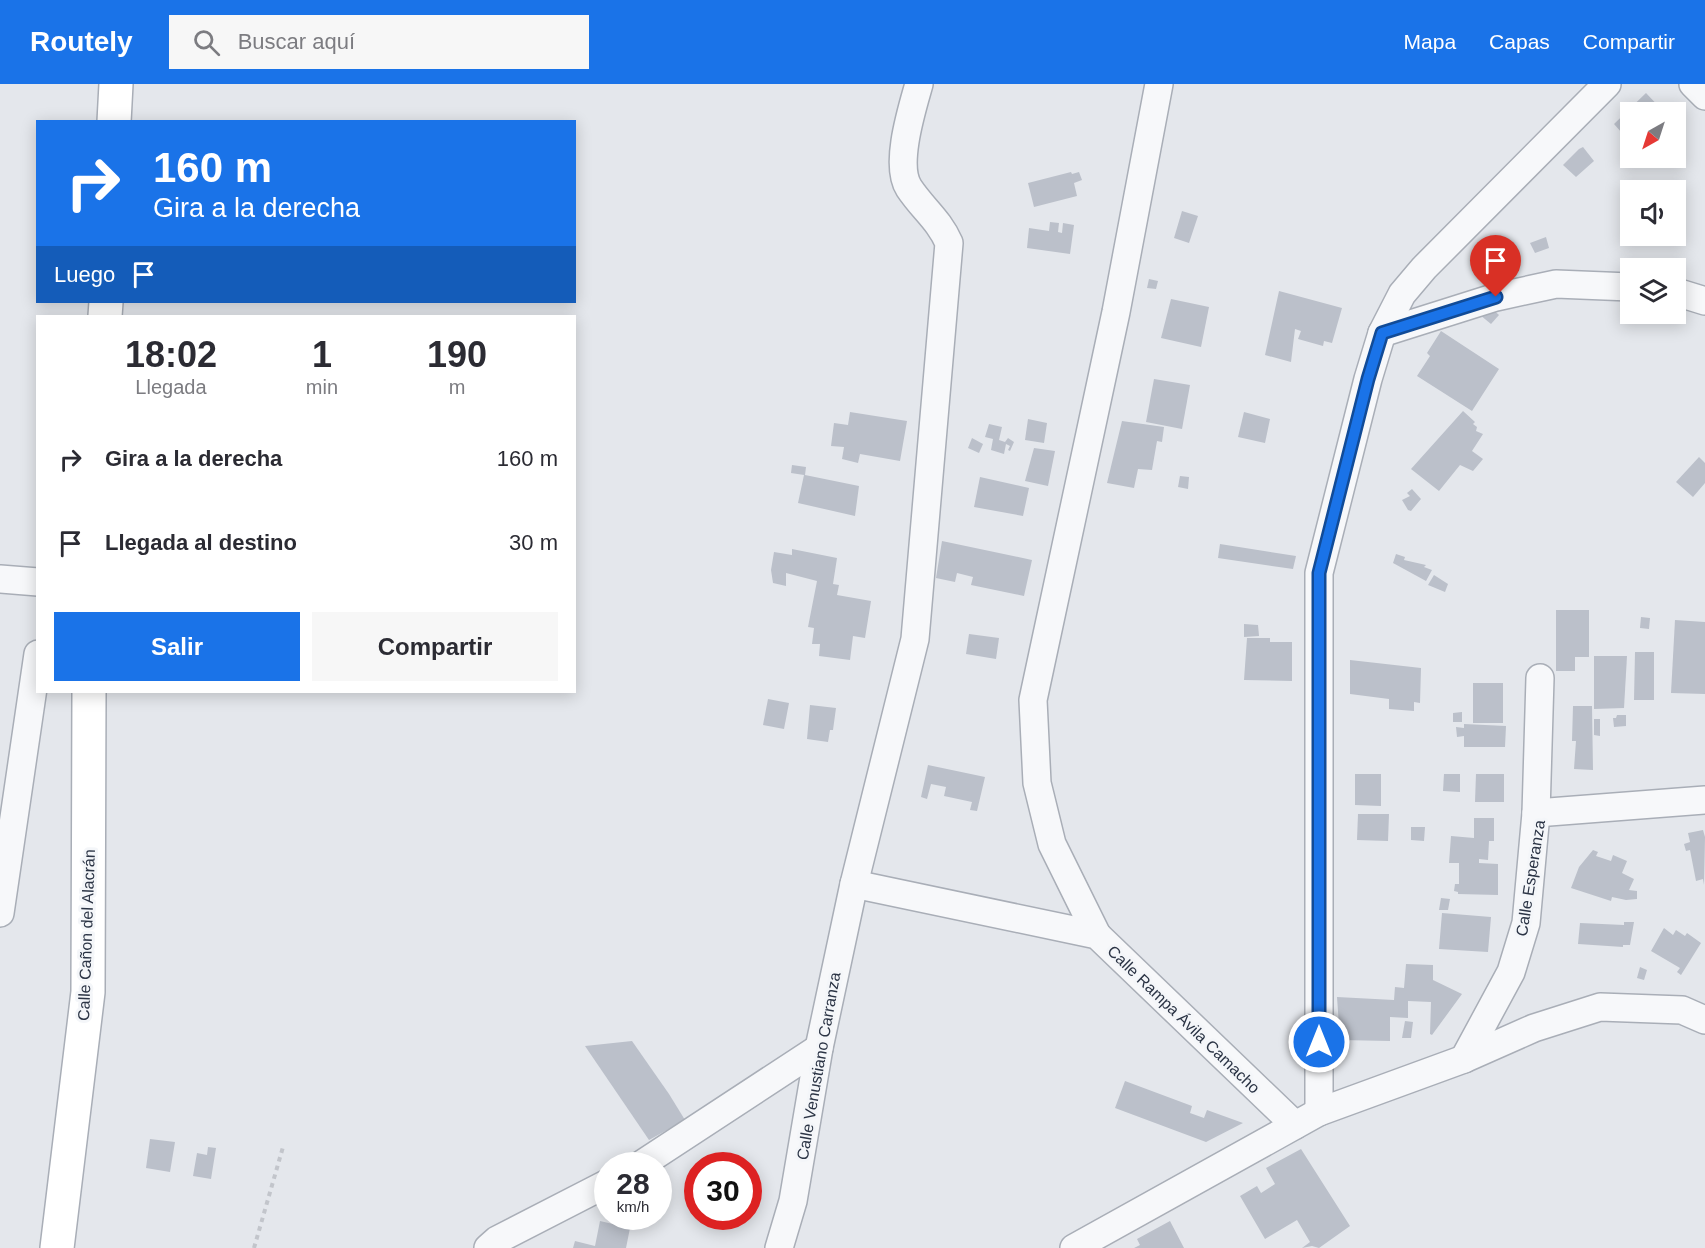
<!DOCTYPE html>
<html lang="es">
<head>
<meta charset="utf-8">
<style>
  body { margin:0; font-family:Helvetica,sans-serif; background:#f7f7f7; color:#2b2b33; height:100vh; display:flex; flex-direction:column; font-size:22px; white-space:nowrap }
  * { box-sizing:border-box; margin:0 }
  p { font-size:20px; color:#7c7c81 }
  .icon { flex:none; width:33px; height:33px; fill:none; stroke:currentColor; stroke-width:2; stroke-linecap:round; stroke-linejoin:round }
  .map { position:relative; flex:1; overflow:hidden }
  .side { position:absolute; left:36px; top:231px; width:540px; height:378px; display:flex; flex-direction:column; background:#fff; border-radius:0px; box-shadow:0 3px 15px #0003 }
  .side>* { flex:none }
  .top-card { position:absolute; left:36px; top:36px; width:540px; height:183px; border-radius:0px; box-shadow:0 3px 15px #0003; background:#1a73e8; color:#fff; overflow:hidden }
  .needle { width:39px; rotate:219deg }
  .fabs { position:absolute; left:1620px; top:18px; display:grid; gap:12px }
  .fabs a { display:grid; place-items:center; width:66px; height:66px; border-radius:0px; background:#fff; box-shadow:0 3px 15px #0003; font-size:30px }
  .speed { position:absolute; left:594px; top:1068px; display:flex; gap:12px; font-size:30px; font-weight:700; text-align:center }
  .speed>* { display:grid; place-content:center; width:78px; height:78px; border-radius:50%; background:#fff; box-shadow:0 3px 15px #0003; line-height:1 }
  .speed small { font-size:15px; font-weight:400 }
  .speed .limit { border:9px solid #d22; background:#fff; color:#111 }
  .pin { position:absolute; display:grid; place-items:center; width:51px; height:51px; color:#fff; margin:-62px -26px; border-radius:50% 50% 50% 0; rotate:-45deg; box-shadow:0 0 6px #0007 }
  .pin .icon { rotate:45deg }
  .me { position:absolute; width:66px; margin:-33px; rotate:0deg; stroke-linejoin:round; filter:drop-shadow(0 0 4px #0008) }
  .turn { display:flex; align-items:center; gap:21px; height:126px; padding:0 18px; font-size:27px }
  .turn .icon { width:78px; height:78px; stroke-width:2.5 }
  .turn b { display:block; font-size:42px; line-height:51px }
  .then { display:flex; align-items:center; height:57px; padding:0 18px; background:#0003; gap:12px; font-size:22px }
  .eta { display:flex; justify-content:space-evenly; align-items:center; height:102px; text-align:center }
  .eta b { font-size:36px; font-weight:700; line-height:42px }
  .button { display:flex; gap:12px; margin-top:auto; padding:12px 18px }
  .button a { flex:1; height:69px; border-radius:0px; background:#1a73e8; color:#fff; font-size:24px; font-weight:700; line-height:69px; text-align:center }
  .button a+a { background:#f7f7f7; color:#2b2b33 }
  ul { padding:0; list-style:none }
  li { display:flex; align-items:center; gap:18px; height:84px; padding:0 18px }
  li div { flex:1 }
  li b { display:block; font-size:22px }
  li em { font-style:normal }
  header { display:flex; align-items:center; gap:36px; box-sizing:border-box; height:84px; padding:0 30px; background:#1a73e8; color:#fff }
  header strong { font-size:28px }
  nav { display:flex; gap:33px; margin-inline-start:auto; font-size:21px }
  .search { width:420px; height:54px; background:#f7f7f7; display:flex; align-items:center; gap:15px; box-sizing:border-box; padding:0 21px; border-radius:0px; color:#7c7c81; font-size:22px }
  .map>svg:first-child { display:block }
</style>
</head>
<body>
<header>
<strong>Routely</strong>
<div class="search"><svg class="icon" aria-label="search" viewBox="0 0 24 24"><circle cx="10" cy="10" r="6"/><path d="M15 15l6 6"/></svg>Buscar aquí</div>
<nav><a>Mapa</a><a>Capas</a><a>Compartir</a></nav>
</header>
<div class="map">
<svg width="1705" height="1164" viewBox="0 0 1705 1164">
  <rect width="100%" height="100%" fill="#e4e7ec"/>
  <g fill="#bbc0ca">
    <path d="M1646,9L1664,28H1630V58L1614,40Z"/>
    <path d="M1583,63L1594,77L1576,93L1563,81L1579,65Z"/>
    <path d="M1071,88L1072,90L1079,88L1082,96L1074,99L1077,112L1034,123L1028,99Z"/>
    <path d="M1182,127L1198,132L1189,159L1174,154Z"/>
    <path d="M1050,138L1059,139L1058,148L1062,149L1063,139L1074,141L1070,170L1027,164L1029,144L1049,147Z"/>
    <path d="M1546,153L1549,164L1535,169L1530,159Z"/>
    <path d="M1149,195L1158,197L1156,205L1147,204Z"/>
    <path d="M1279,207L1342,224L1332,259L1324,257L1323,262L1298,255L1301,247L1295,245L1291,278L1265,271Z"/>
    <path d="M1171,215L1209,223L1201,263L1161,254Z"/>
    <path d="M1489,222L1499,231L1491,240L1480,231Z"/>
    <path d="M1441,247L1499,285L1472,327L1417,292L1430,272L1427,269Z"/>
    <path d="M1154,295L1190,301L1182,345L1146,338Z"/>
    <path d="M1463,327L1475,338L1473,340L1477,343L1476,347L1483,350L1472,367L1483,375L1473,387L1460,381L1439,407L1411,385Z"/>
    <path d="M850,328L907,337L900,377L860,370L858,379L842,375L844,363L831,362L834,339L848,341Z"/>
    <path d="M1244,328L1270,335L1265,359L1238,353Z"/>
    <path d="M1028,335L1047,339L1044,359L1025,356Z"/>
    <path d="M1122,337L1164,343L1162,358L1157,357L1152,386L1138,385L1134,404L1107,399Z"/>
    <path d="M989,340L1002,343L999,356L1005,358L1008,354L1014,358L1010,367L1008,366L1010,362L1006,360L1004,370L991,366L993,355L985,353Z"/>
    <path d="M972,354L983,360L979,369L968,364Z"/>
    <path d="M1034,364L1055,367L1048,402L1025,397Z"/>
    <path d="M1699,373L1705,379V399L1693,413L1676,398Z"/>
    <path d="M792,381L806,383L805,391L859,402L855,432L798,419L804,391L791,389Z"/>
    <path d="M1180,392L1189,393L1188,405L1178,403Z"/>
    <path d="M980,393L1029,404L1023,432L974,423Z"/>
    <path d="M1412,405L1421,415L1411,427L1408,426L1402,416L1410,412L1407,409Z"/>
    <path d="M942,457L1032,476L1024,512L971,501L973,493L957,489L955,498L936,494Z"/>
    <path d="M1220,460L1296,472L1293,485L1218,474Z"/>
    <path d="M792,465L837,474L833,500L839,501L837,511L871,517L865,554L853,552L850,576L819,572L820,560H812L814,544L808,543L817,497L786,489V502L773,499L771,486L774,468L792,471Z"/>
    <path d="M1396,470L1405,473L1404,476L1426,481L1424,483L1432,486L1426,497L1393,479Z"/>
    <path d="M1434,491L1448,500L1445,508L1428,501Z"/>
    <path d="M1556,526H1589V573H1575V587H1556Z"/>
    <path d="M1641,533L1650,534L1649,545L1640,544Z"/>
    <path d="M1675,536L1705,538V610L1671,609Z"/>
    <path d="M1244,540L1258,541L1259,552L1244,553Z"/>
    <path d="M969,550L999,554L996,575L966,570Z"/>
    <path d="M1247,554H1270V558H1292V597L1244,596Z"/>
    <path d="M1635,568H1654V616H1634Z"/>
    <path d="M1594,572H1627L1624,624L1594,625Z"/>
    <path d="M1350,576L1421,584L1420,619L1414,618V627L1389,625V615L1350,610Z"/>
    <rect x="1473" y="599" width="30" height="40"/>
    <path d="M768,615L789,619L784,645L763,641Z"/>
    <path d="M810,621L836,624L833,646H830L828,658L807,655Z"/>
    <path d="M1573,622H1592L1593,686L1574,685L1576,657H1572Z"/>
    <path d="M1462,628V638H1453V629Z"/>
    <path d="M1617,631H1626V642L1614,643L1613,634H1616Z"/>
    <path d="M1594,635H1600V652L1594,651Z"/>
    <path d="M1464,640L1506,642L1505,663H1464V652L1457,653L1456,643L1464,644Z"/>
    <path d="M928,681L985,693L977,727L970,726L972,718L944,712L946,703L931,700L927,715L921,713Z"/>
    <path d="M1355,690H1381V722L1355,721Z"/>
    <path d="M1444,690H1460V708L1443,707Z"/>
    <path d="M1476,690H1504V718H1475Z"/>
    <path d="M1358,730H1389L1388,757L1357,756Z"/>
    <path d="M1474,734H1494V757H1489L1488,776L1479,775V779L1498,780V811L1458,810V808L1454,807L1455,800H1459V779H1449L1451,752L1474,754Z"/>
    <path d="M1411,743H1425L1424,757L1411,756Z"/>
    <path d="M1703,746L1705,753L1704,801L1703,795L1696,797L1690,766L1686,767L1684,760L1690,758L1688,749Z"/>
    <path d="M1593,766L1598,768L1596,772L1611,777L1613,771L1627,777L1622,789L1634,795L1629,806L1637,807V815L1626,816L1612,813L1611,817L1571,804L1579,783Z"/>
    <path d="M1441,814L1450,815L1448,826H1439Z"/>
    <path d="M1442,829L1491,833L1488,868L1439,865Z"/>
    <path d="M1624,838H1634L1630,861H1623V863L1578,860L1580,839L1624,841Z"/>
    <path d="M1664,844L1673,851L1676,846L1685,852L1687,849L1701,859L1681,891L1677,888L1680,884L1651,867Z"/>
    <path d="M1406,880L1433,881V896L1462,910L1432,951L1430,950L1431,918L1408,917V934L1390,933V957L1340,956L1337,913L1394,916L1395,903L1404,904Z"/>
    <path d="M1640,883L1647,886L1644,896L1637,894Z"/>
    <path d="M1405,937L1413,938L1411,954H1402Z"/>
    <path d="M632,957L669,1010L685,1036L649,1056L585,962Z"/>
    <path d="M1125,997L1192,1022L1190,1029L1204,1034L1207,1026L1243,1039L1206,1058L1115,1024Z"/>
    <path d="M150,1055L175,1058L170,1088L146,1084Z"/>
    <path d="M208,1063L216,1064L211,1095L193,1092L197,1069L207,1071Z"/>
    <path d="M1301,1065L1350,1142L1319,1164L1312,1162L1302,1164L1310,1158L1297,1136L1265,1155L1240,1112L1257,1102L1261,1109L1275,1100L1266,1084Z"/>
    <path d="M600,1137L630,1144L626,1164H573L575,1157L595,1162Z"/>
    <path d="M1170,1137L1184,1164H1134L1140,1161L1137,1155Z"/>
  </g>
  <g fill="none" stroke-linecap="round" stroke-linejoin="round">
    <g stroke="#a9aeb7" stroke-width="30">
      <g id="street">
        <path d="M1693,0L1705,12"/>
        <path d="M1676,208L1705,217"/>
        <path d="M1382,249L1496,213L1556,200L1630,203"/>
        <path d="M0,495L38,498"/>
        <path d="M1536,729L1705,716"/>
        <path d="M854,800L1097,851L1295,1041"/>
        <path d="M0,829L38,570"/>
        <path d="M1097,851L1052,760L1037,699L1033,616L1116,228L1159,0"/>
        <path d="M1464,975L1511,888L1526,839L1536,729L1540,594"/>
        <path d="M1319,1028V489L1368,295L1382,249L1402,210L1424,184L1607,0"/>
        <path d="M639,1082L819,964"/>
        <path d="M488,1164L497,1156L608,1099"/>
        <path d="M779,1164L793,1117L819,964L854,800L915,555L949,159C939,136 923,125 909,104C894,81 912,25 919,0"/>
        <path d="M1074,1164L1319,1028L1464,975L1534,944L1600,923L1682,926L1705,936"/>
      </g>
    </g>
    <g stroke="#a9aeb7" stroke-width="36">
      <g id="secondary">
        <path d="M114,38L116,0"/>
        <path d="M105,232L106,218"/>
        <path d="M57,1164L88,908L89,608"/>
      </g>
    </g>
    <path stroke="#c2c5cb" stroke-width="4" stroke-dasharray="4.5 4.5" stroke-linecap="butt" d="M254,1164L283,1063"/>
    <use href="#street" stroke="#f7f8fa" stroke-width="27"/>
    <use href="#secondary" stroke="#fff" stroke-width="33"/>
  </g>
  <g fill="none" stroke-linecap="round" stroke-linejoin="round">
    <g stroke="#114b97" stroke-width="15">
      <path id="route" d="M1319,958V489L1368,295L1382,249L1496,213"/>
    </g>
    <use href="#route" stroke="#1a73e8" stroke-width="10"/>
  </g>
  <g text-anchor="middle" stroke-width="6" stroke-linejoin="round" paint-order="stroke">
    <g font-size="16" fill="#2b3445" stroke="#f4f6f9">
      <text transform="translate(1530 794) rotate(-81)" y="6">Calle Esperanza</text>
      <text transform="translate(86 851) rotate(-88)" y="6">Calle Cañon del Alacrán</text>
      <text transform="translate(1184 935) rotate(44)" y="6">Calle Rampa Ávila Camacho</text>
      <text transform="translate(818 982) rotate(-80)" y="6">Calle Venustiano Carranza</text>
    </g>
  </g>
</svg>
<div class="fabs">
<a><svg class="needle" viewBox="-14 -14 28 28"><path d="M0-13l5 13h-10z" fill="#e53935"/><path d="M0 13l5-13h-10z" fill="#7c7c81"/></svg></a>
<a><svg class="icon" aria-label="sound" viewBox="0 0 24 24"><path d="M4 9h4l5-4v14l-5-4H4zM17 9q2 3 0 6"/></svg></a>
<a><svg class="icon" aria-label="layers" viewBox="0 0 24 24"><path d="M12 4l9 5-9 5-9-5zM3 14l9 5 9-5"/></svg></a>
</div>
<div class="speed"><div>28<small>km/h</small></div><div class="limit">30</div></div>
<div class="pin" style="left:1496px;top:213px;background:#d93025"><svg class="icon" aria-label="arrive" viewBox="0 0 24 24"><path d="M6 21V4h12l-3 4 3 4H6"/></svg></div>
<svg class="me" style="left:1319px;top:958px" viewBox="-20 -20 40 40"><circle r="17" fill="#1a73e8" stroke="#fff" stroke-width="3"/><path d="M0-11L8 9 0 5-8 9z" fill="#fff"/></svg>
<div class="top-card">
<div class="turn"><svg class="icon" aria-label="right" viewBox="0 0 24 24"><path d="M7 20v-9h11M14 6l5 5-5 5"/></svg><div><b>160 m</b>Gira a la derecha</div></div>
<div class="then">Luego<svg class="icon" aria-label="arrive" viewBox="0 0 24 24"><path d="M6 21V4h12l-3 4 3 4H6"/></svg></div>
</div>
<section class="side">
<div class="eta">
<div><b>18:02</b><p>Llegada</p></div>
<div><b>1</b><p>min</p></div>
<div><b>190</b><p>m</p></div>
</div>
<ul>
<li><svg class="icon" aria-label="right" viewBox="0 0 24 24"><path d="M7 20v-9h11M14 6l5 5-5 5"/></svg><div><b>Gira a la derecha</b></div><em>160 m</em></li>
<li><svg class="icon" aria-label="arrive" viewBox="0 0 24 24"><path d="M6 21V4h12l-3 4 3 4H6"/></svg><div><b>Llegada al destino</b></div><em>30 m</em></li>
</ul>
<div class="button"><a>Salir</a><a>Compartir</a></div>
</section>
</div>
</body>
</html>
